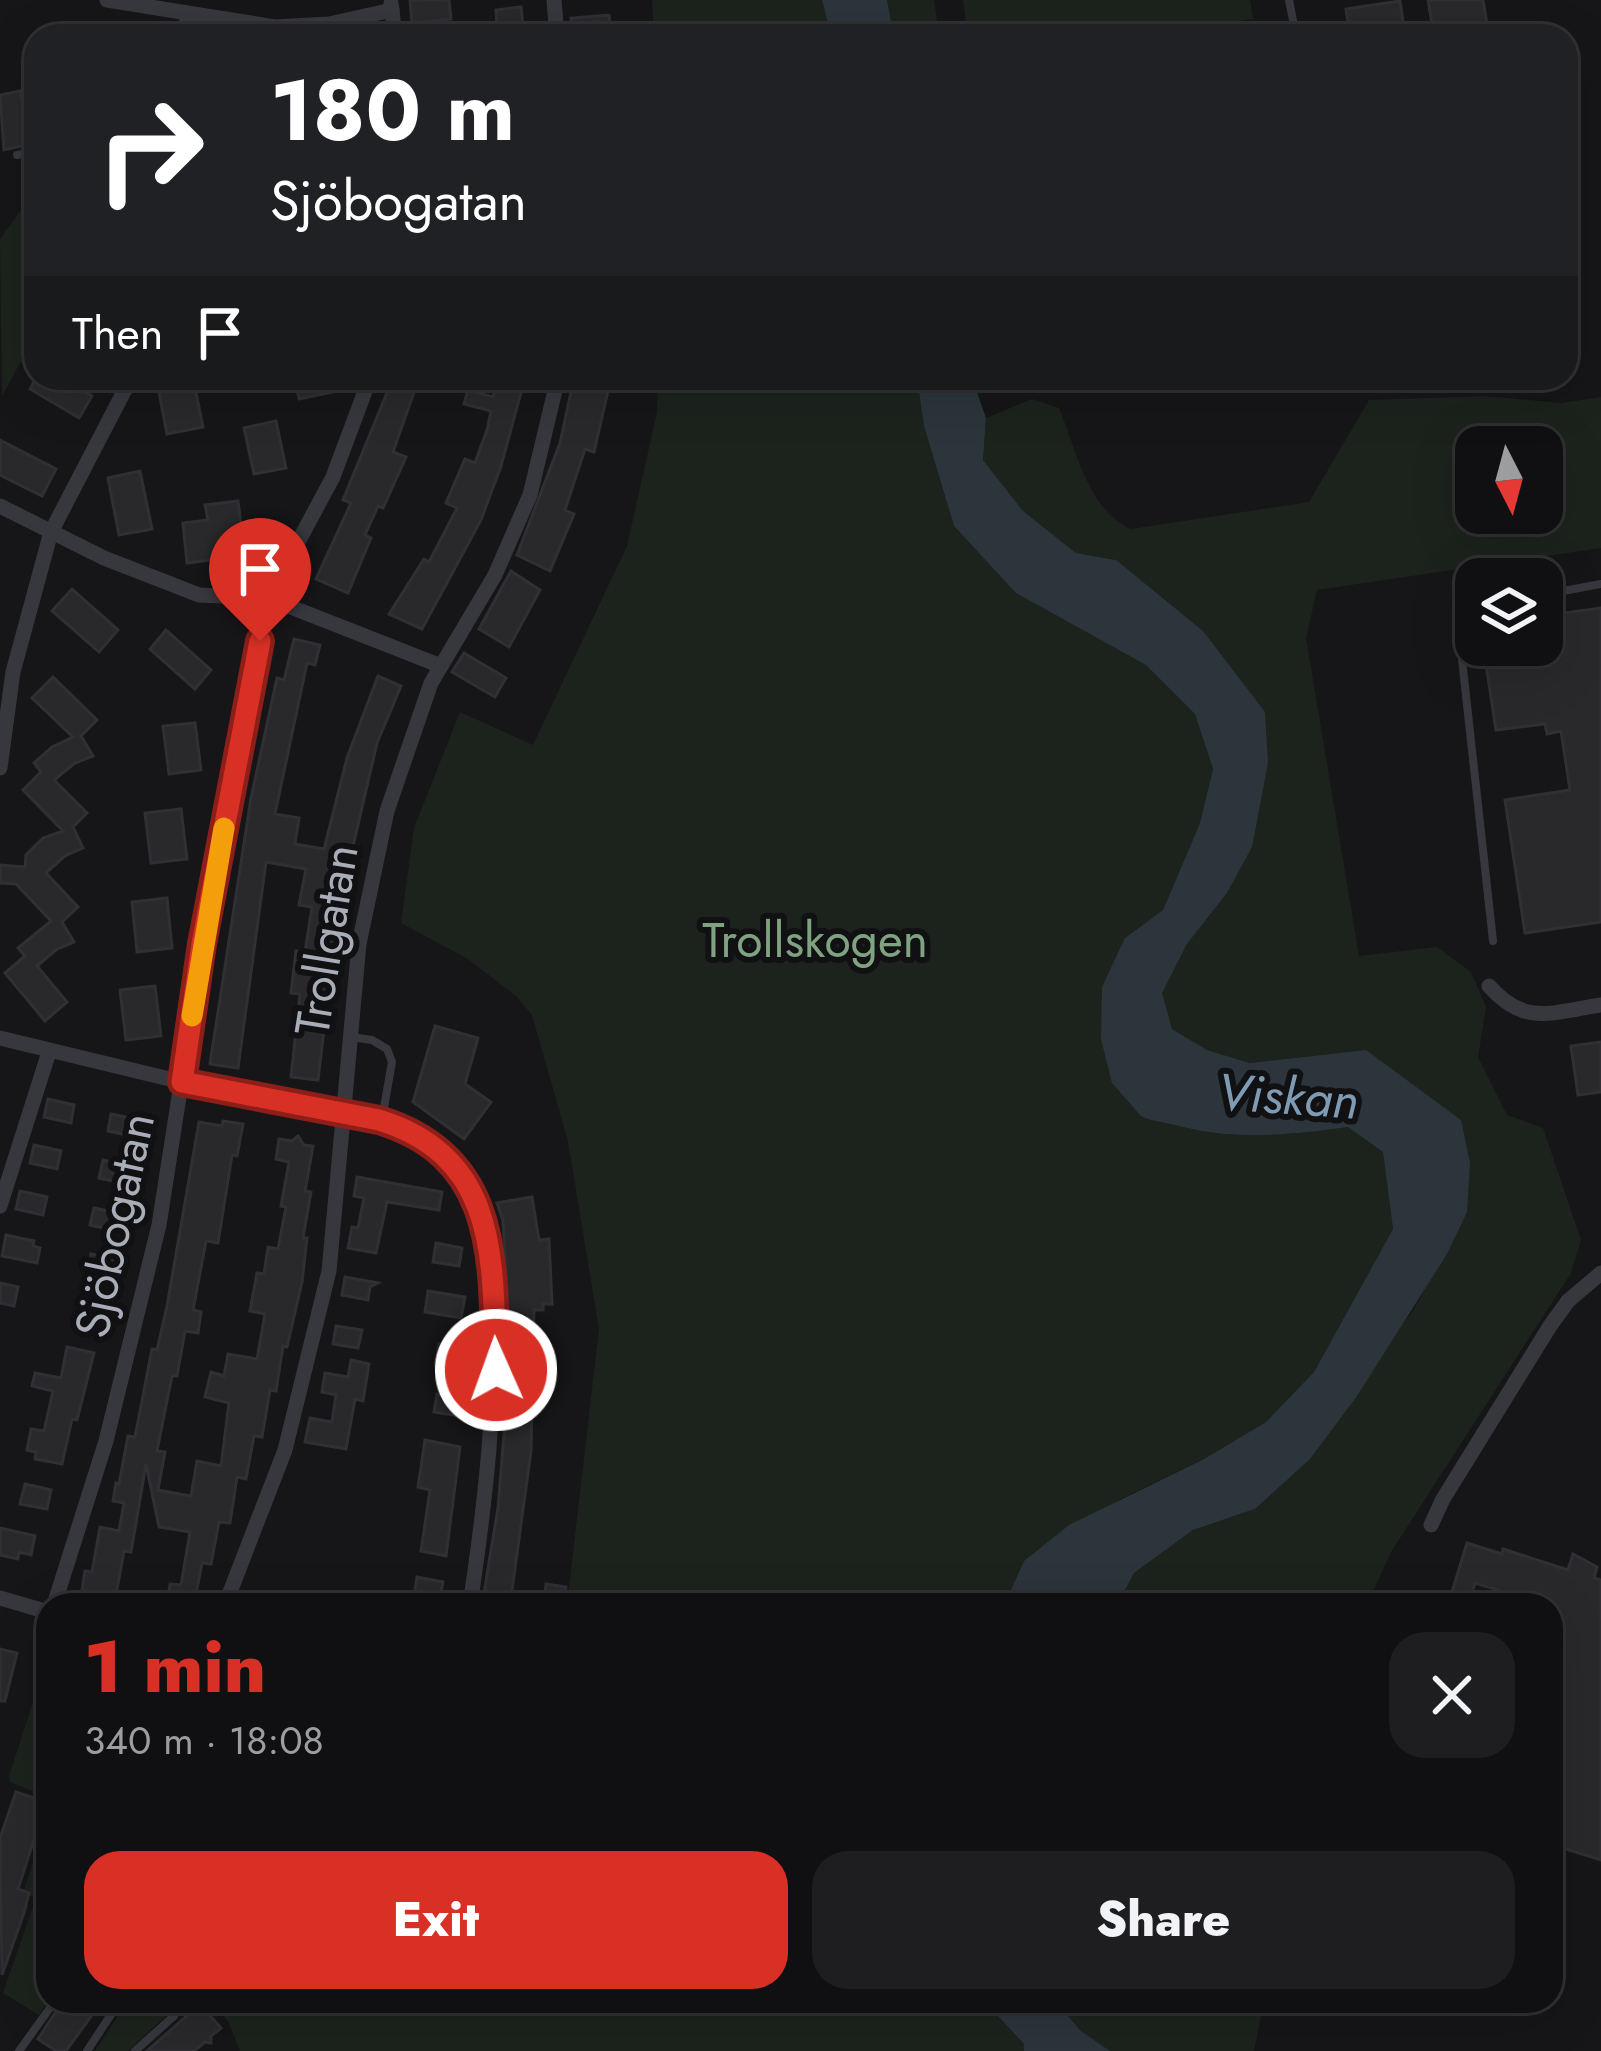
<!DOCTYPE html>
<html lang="en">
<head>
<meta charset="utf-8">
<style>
  body { margin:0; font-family:Jost,sans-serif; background:#1e1e20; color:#f1f3f6; height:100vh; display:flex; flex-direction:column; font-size:45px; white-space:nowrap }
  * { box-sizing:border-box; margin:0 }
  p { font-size:39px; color:#9c9d9f }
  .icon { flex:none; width:66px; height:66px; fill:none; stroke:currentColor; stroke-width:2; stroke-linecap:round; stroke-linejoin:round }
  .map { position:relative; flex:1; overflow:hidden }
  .sheet { position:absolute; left:36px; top:1593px; width:1527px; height:420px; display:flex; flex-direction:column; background:#101012; border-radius:36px; box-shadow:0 12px 48px #0002,0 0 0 3px #303032 }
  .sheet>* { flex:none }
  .banner { position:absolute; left:24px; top:24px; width:1554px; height:366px; border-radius:36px; box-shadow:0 12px 48px #0002,0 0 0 3px #303032; background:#202124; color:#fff; overflow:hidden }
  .needle { width:78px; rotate:174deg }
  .controls { position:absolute; left:1455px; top:426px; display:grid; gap:24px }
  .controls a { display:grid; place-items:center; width:108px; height:108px; border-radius:24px; background:#101012; box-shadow:0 12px 48px #0002,0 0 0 3px #303032; font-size:60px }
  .pin { position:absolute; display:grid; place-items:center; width:102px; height:102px; color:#fff; margin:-123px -51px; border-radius:50% 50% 50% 0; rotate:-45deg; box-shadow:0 0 12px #0007 }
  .pin .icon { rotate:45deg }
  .me { position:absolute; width:132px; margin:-66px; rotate:358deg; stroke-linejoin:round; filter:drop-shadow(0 0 9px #0008) }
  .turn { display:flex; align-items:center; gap:42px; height:252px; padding:0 48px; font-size:54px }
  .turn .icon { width:156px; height:156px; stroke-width:2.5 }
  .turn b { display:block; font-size:84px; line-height:102px }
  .then { display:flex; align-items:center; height:114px; padding:0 48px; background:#0003; gap:24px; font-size:45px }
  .round { display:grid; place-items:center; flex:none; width:126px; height:126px; border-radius:36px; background:#1e1e20 }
  .head { display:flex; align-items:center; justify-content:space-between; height:204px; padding:0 48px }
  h1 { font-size:72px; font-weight:800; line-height:90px; color:#d93025 }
  .action { display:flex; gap:24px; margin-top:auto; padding:24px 48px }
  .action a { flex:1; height:138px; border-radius:36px; background:#d93025; color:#fff; font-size:48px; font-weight:800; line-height:138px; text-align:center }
  .action a+a { background:#1e1e20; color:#f1f3f6 }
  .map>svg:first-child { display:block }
</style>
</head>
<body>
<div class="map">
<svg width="1601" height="2051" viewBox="0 0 1601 2051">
  <rect width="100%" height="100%" fill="#161618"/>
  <g fill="#1c231d" fill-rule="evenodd">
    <path d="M652,0H822L831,36H654Z"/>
    <path d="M887,0H934L939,36H894Z"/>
    <path d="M963,0H1250L1253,19L1135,36H968Z"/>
    <path d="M36,190V334L2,396L0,239Z"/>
    <path d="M658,378H917L924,426L954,526L1017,593L1146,665L1195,714L1213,769L1200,823L1163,910L1125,938L1151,1120C1173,1124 1195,1131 1216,1133C1255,1138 1309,1133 1348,1127L1383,1152L1393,1229L1314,1372L1266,1422L1204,1459L1120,1499L1024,1561L1004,1605H567L599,1329L568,1141L532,1015L517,997L468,959L401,923L414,828L460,712L533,745L627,546L657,412Z"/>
    <path d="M1485,396L1562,403L1601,397V548L1317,590L1306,638L1359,956L1437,947L1471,972L1486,1007L1478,1057L1507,1115L1543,1128L1581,1240L1571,1273L1391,1552L1367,1605H1117L1134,1573L1193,1530L1255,1509L1413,1311L1467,1212L1366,1050L1250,1063L1207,1050L1172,1029L1161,993L1187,944L1227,893L1268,763L1116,560L1076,553L1023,511L983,460L986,418L1032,399L1059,408C1076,449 1088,511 1131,529L1309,502L1369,400ZM1476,447H1542V513H1476Z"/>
    <path d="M48,1656V1797L10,1782L9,1776Z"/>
    <path d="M48,1818V2001L39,2015L3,1993L36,1898L23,1893Z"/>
    <path d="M128,2001H154L168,2014L128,2051H95Z"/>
    <path d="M214,2001H984L1024,2044V2051H240L229,2023Z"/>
    <path d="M1055,2001H1264L1254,2051H1110L1081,2031Z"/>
  </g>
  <g fill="#2c353c">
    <path d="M822,0H887L894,36H831Z"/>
    <path d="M917,378H972L986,418L983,460L1023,511L1076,553L1116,560L1203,631L1265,712L1268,763L1252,847L1227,893L1187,944L1162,993L1172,1029L1207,1050L1250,1063L1366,1050L1461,1120L1470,1163L1467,1212L1447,1254L1357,1396L1310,1459L1255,1509L1193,1530L1134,1573L1117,1605H1004L1024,1561L1069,1525L1204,1459L1266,1422L1314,1372L1393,1229L1383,1152L1348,1127C1309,1133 1255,1138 1216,1133C1195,1131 1173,1124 1151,1120L1141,1116L1112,1083L1101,1039L1102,987L1125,938L1163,910L1200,823L1213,769L1195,714L1146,665L1016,593L954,526L924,426Z"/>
    <path d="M984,2001H1055L1081,2031L1110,2051H1024V2044Z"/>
  </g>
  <g fill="#29292c" stroke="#303034" stroke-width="3">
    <path d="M425,0H449L451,19L412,23L410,1Z"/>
    <path d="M1428,0H1483L1489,36H1434Z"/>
    <path d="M1400,1L1405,36H1350L1346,9Z"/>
    <path d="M521,7L523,26L497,28L496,10Z"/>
    <path d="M609,15L611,34L573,36L571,18Z"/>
    <path d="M20,91L30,144L4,150L0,95Z"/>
    <path d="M36,378H63L92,396L79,418L30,389Z"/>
    <path d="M175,378H193L203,427L167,434L157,382Z"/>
    <path d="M295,378H329L332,392L299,399Z"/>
    <path d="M393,378H419L393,452L406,457L383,508L378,506L365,535L371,538L348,593L316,579L351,503L343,500Z"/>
    <path d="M498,378H525L501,466L481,520L422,629L389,614L424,559L429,562L457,508L446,503L465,459L475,463L487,430L491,411L464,404L468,390L493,397Z"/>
    <path d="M573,383L608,391L594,452L585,449L565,510L574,514L550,571L517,555L560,443Z"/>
    <path d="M276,421L286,468L254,474L244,428Z"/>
    <path d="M0,440L56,469L42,496L0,475Z"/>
    <path d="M140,471L152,529L119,535L108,478Z"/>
    <path d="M238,501L243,541L217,544L219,559L187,563L183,523L208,520L205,505Z"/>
    <path d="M511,571L540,590L509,647L479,629Z"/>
    <path d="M72,589L118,630L99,652L52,611Z"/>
    <path d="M1601,608V922L1525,933L1505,800L1570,790L1561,731L1547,734L1545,724L1496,730L1483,645H1542V616Z"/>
    <path d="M166,630L211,670L195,689L150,649Z"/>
    <path d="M294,639L320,645L315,665L307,663L275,814L299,818L295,844L324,849L347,758L378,676L401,686L377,743L338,911L318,1080L291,1077L300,994L291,993L296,951L305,952L312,907L299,905L306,869L266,862L238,1068L210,1064L251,798L277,678L284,680Z"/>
    <path d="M464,653L506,678L495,697L452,672Z"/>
    <path d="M53,677L97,720L81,736L93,756L75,763L54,780L87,813L73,827L83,848L65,856L46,873L78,907L62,922L74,942L57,949L37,966L67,1002L45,1021L5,973L25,956L18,948L51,921L16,884L0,883V865L25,867L26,855L43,838L63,831L23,790L41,772L34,763L52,747L73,737L32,698Z"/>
    <path d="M195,723L201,770L169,774L163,726Z"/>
    <path d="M181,809L187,859L151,863L145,813Z"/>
    <path d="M167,898L172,948L137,952L132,902Z"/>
    <path d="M155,986L161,1036L126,1040L120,990Z"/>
    <path d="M435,1026L478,1038L465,1084L491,1102L464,1139L413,1102Z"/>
    <path d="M1601,1042V1092L1578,1095L1571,1046Z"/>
    <path d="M48,1099L74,1105L71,1123L44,1117Z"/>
    <path d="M111,1114L144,1121L141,1138L108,1131Z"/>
    <path d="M223,1121L243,1124L237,1156L232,1155L218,1243L206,1241L193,1310L201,1312L198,1333L185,1331L177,1376H172L157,1451L165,1452L158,1490L191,1496L197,1461L221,1466L229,1403L205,1397L211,1372L224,1376L228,1354L257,1359L265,1314L250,1311L257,1273L264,1274L268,1247L278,1249L286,1207L281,1206L289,1162L276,1159L279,1139L292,1141L298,1136L304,1145L313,1146L305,1191L311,1192L303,1238H307L302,1282L287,1347L283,1346L276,1391L270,1390L262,1437L254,1436L246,1479L237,1477L230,1523L219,1522L211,1564L202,1563L194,1605L167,1603L170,1584L181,1585L190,1532L159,1527L146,1464L131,1552L124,1551L116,1595L82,1590L85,1571L92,1572L100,1527L119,1531L124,1503L113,1501L116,1483L119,1484L128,1436L135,1437L152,1349L157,1350L167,1306L199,1122L222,1126Z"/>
    <path d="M34,1145L61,1151L57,1169L30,1163Z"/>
    <path d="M103,1160L136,1168L132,1185L99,1178Z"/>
    <path d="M357,1177L442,1192L439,1210L387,1202L376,1253L348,1248L352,1227L358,1228L364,1198L354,1196Z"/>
    <path d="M20,1191L47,1197L43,1215L16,1209Z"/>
    <path d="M532,1197L539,1240L549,1239L552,1304H543V1310H534L531,1451L510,1605H482L498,1508L507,1397L508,1310L503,1221L497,1203Z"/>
    <path d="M94,1208L127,1215L123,1232L90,1225Z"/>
    <path d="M6,1235L34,1241L33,1246L40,1248L37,1263L2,1256Z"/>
    <path d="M436,1243L462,1248L459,1266L433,1262Z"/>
    <path d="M91,1254L117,1260L113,1279L87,1273Z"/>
    <path d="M345,1277L378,1283L370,1287L368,1300L342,1295Z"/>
    <path d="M0,1283L18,1287L14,1306L0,1303Z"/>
    <path d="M428,1291L465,1297L461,1318L425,1312Z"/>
    <path d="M80,1301L106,1306L102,1325L76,1320Z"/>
    <path d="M336,1326L362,1330L358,1348L333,1344Z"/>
    <path d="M439,1344L464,1349L461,1367L436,1362Z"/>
    <path d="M67,1347L94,1353L77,1420L72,1419L62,1464L35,1459L36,1452L27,1450L31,1429L44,1431L53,1391L32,1386L35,1373L61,1378Z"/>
    <path d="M351,1360L369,1364L363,1401L355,1399L346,1449L305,1442L310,1418L332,1422L336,1395L322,1392L325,1373L348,1377Z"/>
    <path d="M437,1394L463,1398L460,1416L434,1412Z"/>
    <path d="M425,1440L460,1447L446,1556L421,1551L430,1490L418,1487Z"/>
    <path d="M25,1484L51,1490L47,1509L20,1504Z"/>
    <path d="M0,1528L35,1536L31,1555L19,1552L18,1559L0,1555Z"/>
    <path d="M1467,1543L1502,1554L1503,1549L1568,1570L1573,1554L1597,1567L1594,1578L1601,1580V1860L1563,1848L1554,1876L1551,1875V1605H1501L1505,1592L1475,1583L1468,1605H1448Z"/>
    <path d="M417,1577L443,1582L439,1601L414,1596Z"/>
    <path d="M546,1584L566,1587L563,1604L544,1601Z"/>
    <path d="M0,1649L17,1653L5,1701H0Z"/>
    <path d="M16,1792L46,1802L18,1889L29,1893L24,1913L2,1975L0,1838Z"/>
    <path d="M63,2001H102L66,2051H56L38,2039Z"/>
    <path d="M200,2004L221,2028L211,2036V2043L205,2042L194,2051H147Z"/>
  </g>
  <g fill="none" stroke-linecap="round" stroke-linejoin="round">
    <g stroke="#37383d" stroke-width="8">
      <path d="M1289,0L1296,36"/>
      <path d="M17,155L36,151"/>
      <path d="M1542,595L1601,584"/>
      <path d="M1476,607L1462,617L1460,641L1493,941"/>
      <path d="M351,1037L372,1040L387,1049L392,1062L382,1119"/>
      <path d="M19,2051L55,2001"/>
      <path d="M87,2051L120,2001"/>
      <path d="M135,2051L174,2016"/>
    </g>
    <g stroke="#37383d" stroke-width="15">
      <path d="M107,0L275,27L329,24L392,10"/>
      <path d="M554,0L557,36"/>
      <path d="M391,3L395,36"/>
      <path d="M186,36L187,13"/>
      <path d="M0,506L104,558L199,595L268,598L441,666"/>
      <path d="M0,768L13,672L51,532L131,378"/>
      <path d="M1489,986C1525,1027 1553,1012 1601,1005"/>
      <path d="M0,1038L182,1082L379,1121C427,1135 467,1169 484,1217C493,1244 492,1272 493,1300C497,1401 485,1505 470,1605"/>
      <path d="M0,1206L49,1052"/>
      <path d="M1431,1525L1443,1499L1550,1326L1568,1301L1601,1273"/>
      <path d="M0,1598L48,1612"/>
      <path d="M54,1605L106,1441L159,1225L203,943L268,598L333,477L370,378"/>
      <path d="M225,1605L285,1450L329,1271L359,944L387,811L431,683L495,575L530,495L558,378"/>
    </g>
  </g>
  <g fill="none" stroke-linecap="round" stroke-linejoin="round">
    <g stroke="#8d1f18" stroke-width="30">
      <path id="route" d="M260,641L202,944L182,1082L379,1120C502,1158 492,1265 496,1370"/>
    </g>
    <use href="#route" stroke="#d93025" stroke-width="21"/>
    <path stroke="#f59e0b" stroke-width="21" d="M192,1016L224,828"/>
  </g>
  <g text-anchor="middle" stroke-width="12" stroke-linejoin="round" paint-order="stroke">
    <g font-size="48" fill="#a8adb8" stroke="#111113">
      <text transform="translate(326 940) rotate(-81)" y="17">Trollgatan</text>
      <text transform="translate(114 1225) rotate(-78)" y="17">Sjöbogatan</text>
    </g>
    <g font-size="48" fill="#7fa381" stroke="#111113">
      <text x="815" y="957">Trollskogen</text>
    </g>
    <g font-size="51" font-style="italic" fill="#7f9bb3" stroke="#111113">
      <text transform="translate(1288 1096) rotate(4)" y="18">Viskan</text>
    </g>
  </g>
</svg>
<div class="controls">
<a><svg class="needle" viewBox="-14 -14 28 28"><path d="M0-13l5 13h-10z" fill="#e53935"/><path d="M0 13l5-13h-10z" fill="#9c9d9f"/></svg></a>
<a><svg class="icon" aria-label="layers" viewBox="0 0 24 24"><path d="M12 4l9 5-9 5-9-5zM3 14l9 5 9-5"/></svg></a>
</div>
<div class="pin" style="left:260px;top:641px;background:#d93025"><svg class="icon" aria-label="arrive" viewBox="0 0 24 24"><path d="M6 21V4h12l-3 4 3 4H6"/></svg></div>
<svg class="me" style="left:496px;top:1370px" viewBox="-20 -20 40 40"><circle r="17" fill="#d93025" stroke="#fff" stroke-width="3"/><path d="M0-11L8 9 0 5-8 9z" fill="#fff"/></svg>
<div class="banner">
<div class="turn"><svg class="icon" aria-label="right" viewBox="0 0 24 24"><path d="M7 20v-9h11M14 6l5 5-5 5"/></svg><div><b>180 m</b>Sjöbogatan</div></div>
<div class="then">Then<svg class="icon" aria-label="arrive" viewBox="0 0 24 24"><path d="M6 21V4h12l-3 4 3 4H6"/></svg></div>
</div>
<section class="sheet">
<div class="head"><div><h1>1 min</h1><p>340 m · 18:08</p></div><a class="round"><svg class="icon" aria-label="close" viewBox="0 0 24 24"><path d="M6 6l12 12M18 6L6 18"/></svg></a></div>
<div class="action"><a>Exit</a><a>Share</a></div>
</section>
</div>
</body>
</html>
